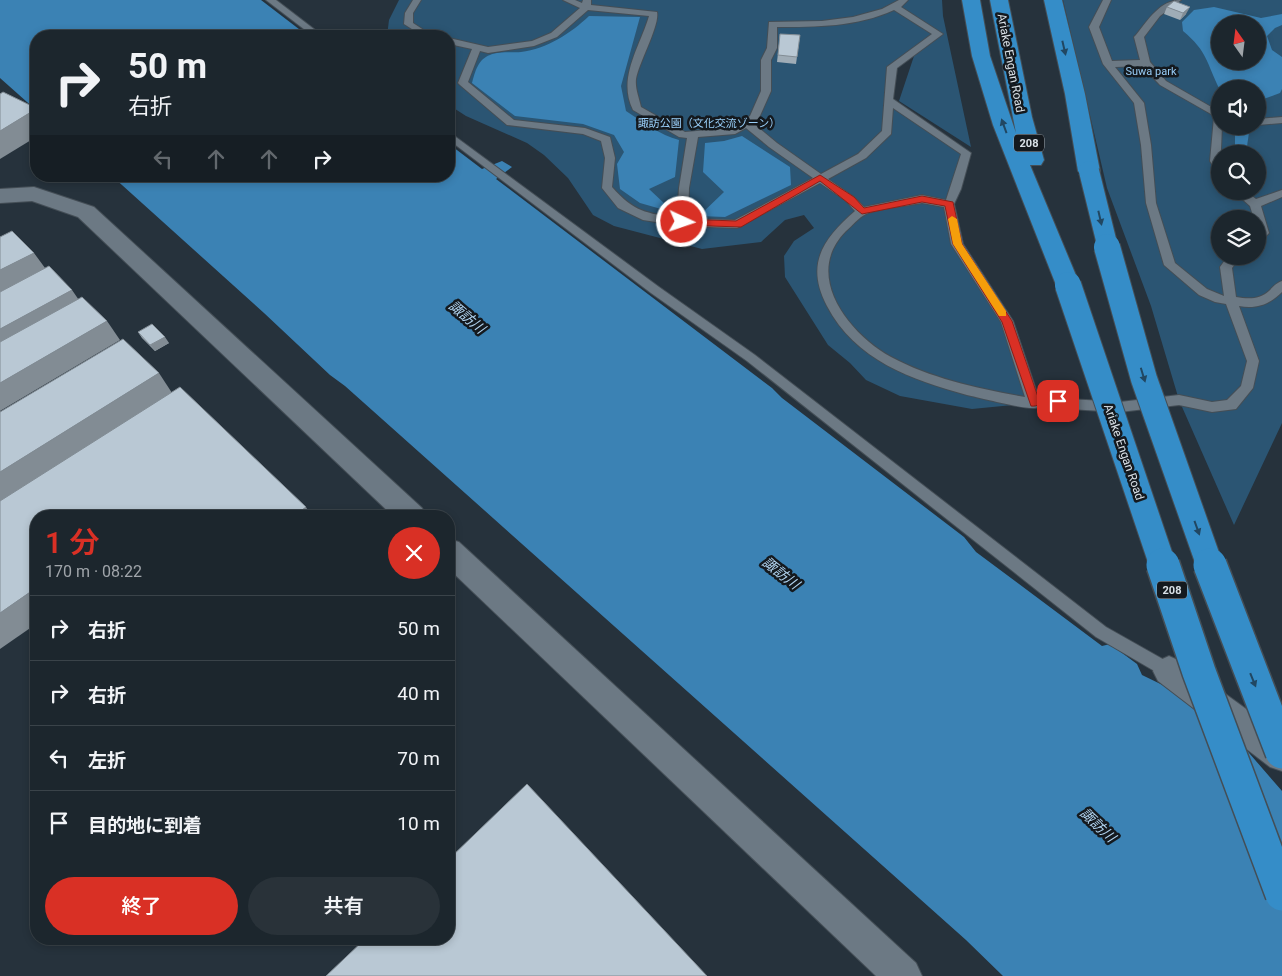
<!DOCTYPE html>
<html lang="ja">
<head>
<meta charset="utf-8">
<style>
  body { margin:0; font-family:Roboto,"Noto Sans JP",sans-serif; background:#293239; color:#f1f3f6; height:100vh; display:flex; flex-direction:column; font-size:19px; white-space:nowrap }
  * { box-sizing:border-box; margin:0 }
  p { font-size:16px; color:#a0a5aa }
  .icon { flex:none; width:28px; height:28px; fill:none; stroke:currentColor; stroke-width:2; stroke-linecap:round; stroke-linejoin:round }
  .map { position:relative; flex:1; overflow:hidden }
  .drawer { position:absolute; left:30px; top:510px; width:425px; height:435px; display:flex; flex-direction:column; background:#1c262d; border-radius:20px; box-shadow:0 2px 8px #0003,0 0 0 1px #3a4349 }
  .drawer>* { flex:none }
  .banner { position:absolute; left:30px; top:30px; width:425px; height:152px; border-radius:20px; box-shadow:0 2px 8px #0003,0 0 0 1px #3a4349; background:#1c262d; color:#f1f3f6; overflow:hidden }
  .needle { width:32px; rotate:346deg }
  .tools { position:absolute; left:1211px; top:15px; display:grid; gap:10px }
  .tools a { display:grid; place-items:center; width:55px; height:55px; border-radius:50%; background:#1c262d; box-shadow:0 2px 8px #0003,0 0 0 1px #3a4349; font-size:25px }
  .pin { position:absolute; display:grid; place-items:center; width:42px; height:42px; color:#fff; margin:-21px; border-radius:10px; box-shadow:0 2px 8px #0006 }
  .me { position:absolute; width:55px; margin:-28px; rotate:93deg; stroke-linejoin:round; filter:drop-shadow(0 0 4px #0008) }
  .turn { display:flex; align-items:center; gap:18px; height:105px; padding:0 15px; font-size:22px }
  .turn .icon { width:65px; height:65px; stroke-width:2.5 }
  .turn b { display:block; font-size:35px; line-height:42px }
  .lanes { display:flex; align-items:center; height:48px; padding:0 15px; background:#0003; justify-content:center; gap:25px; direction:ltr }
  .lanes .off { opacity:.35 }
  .round { display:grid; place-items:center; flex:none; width:52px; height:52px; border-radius:26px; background:#293239 }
  .summary { display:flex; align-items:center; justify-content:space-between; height:85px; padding:0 15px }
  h1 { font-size:30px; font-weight:600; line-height:38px; color:#d93025 }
  .action { display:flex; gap:10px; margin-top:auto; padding:10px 15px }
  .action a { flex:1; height:58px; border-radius:30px; background:#d93025; color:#fff; font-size:20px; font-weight:600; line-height:58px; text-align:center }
  .action a+a { background:#293239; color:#f1f3f6 }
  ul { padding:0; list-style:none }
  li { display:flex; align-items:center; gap:15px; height:65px; padding:0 15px; border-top:1px solid #3a4349 }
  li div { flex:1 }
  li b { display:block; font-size:19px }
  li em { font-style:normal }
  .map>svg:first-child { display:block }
</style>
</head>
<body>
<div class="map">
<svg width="1282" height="976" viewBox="0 0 1282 976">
  <rect width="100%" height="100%" fill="#26323c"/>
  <g fill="#2b5573" fill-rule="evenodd">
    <path d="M399,0H942L943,16L971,147L899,101L916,50L892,67L888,100L966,153L949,204L957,244L1007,321L1034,403L972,409L900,396L866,380L850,363L828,345L785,277L784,256L794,241L814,228L804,215L785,220L761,242L702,249L614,226L593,215L568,178L544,155L527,143L466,116L449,105V36H387L389,20Z"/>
    <path d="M1063,0H1282V423L1234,525L1179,400L1151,306L1107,188ZM1220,24H1258V61H1220ZM1220,89H1258V126H1220ZM1220,154H1258V191H1220ZM1220,219H1258V256H1220Z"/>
  </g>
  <g fill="#3b82b4" fill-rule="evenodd">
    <path d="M0,0H261L308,36H36V110L0,78Z"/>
    <path d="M1214,7L1261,18L1282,14V25L1275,28L1267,36L1272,50L1282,57V89L1280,93L1258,101V89L1220,90C1206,62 1208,52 1183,31L1182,22L1194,10ZM1220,24H1258V61H1220Z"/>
    <path d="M589,16L640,17L621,86L626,111C643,122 660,135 679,140L675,177L649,189L666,205L668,211L640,203L620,189L617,164L624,152L614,135L583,124L515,116L472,83C475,72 478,59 490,55C499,51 512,53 521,52C547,49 571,33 589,16Z"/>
    <path d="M1240,126H1248C1251,135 1245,144 1248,154H1235V135Z"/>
    <path d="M742,136L790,167L791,185L725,217L699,216L724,192L703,172L705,143L724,141Z"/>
    <path d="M449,144L482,169L502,161L512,167L496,179L772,388L782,398L964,537L976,552L1102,646L1110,644L1137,664L1142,675L1210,708L1282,791V976H1003L966,940L345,386L330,375L264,313L112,176H449Z"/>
  </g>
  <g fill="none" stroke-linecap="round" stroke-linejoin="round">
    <g stroke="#444e56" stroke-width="2">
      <g id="service">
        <path d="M266,0H276L323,36H313Z"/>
        <path d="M413,0H421L413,13V23L433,36H423L404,24L405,13Z"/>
        <path d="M563,0H575L582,3L583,0H591V5L657,12C660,25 639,62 636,79C635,89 639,97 641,107L685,132L732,128L750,116L761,91V60L767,48L769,22L822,21L853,17L882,9L899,0H908L901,7L943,34L897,68L893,99L971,153L961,189L954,204L963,244L1013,321L1038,396L1049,392L1069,399L1120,402L1179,395L1212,402L1227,400L1241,386L1247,361L1226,304L1215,302L1199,295L1164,265L1146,203L1141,145L1134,103L1103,64L1089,27L1103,0H1111L1099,27L1112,61L1140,60L1134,37L1136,35C1148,20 1160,0 1181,0L1160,16L1144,37L1150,62L1166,81L1220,112V126H1222L1220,172L1216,171L1210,161L1214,117L1211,114L1160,85L1142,66L1115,67L1144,103L1151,145L1156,203L1175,263L1207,289L1224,296L1220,267L1228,256H1241L1232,268L1236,297C1248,299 1259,300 1269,291C1273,287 1276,283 1282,281V292C1269,305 1256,309 1239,306L1259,361L1253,388L1236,409L1212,412L1179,405L1120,412L1068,409L1049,402C1045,404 1040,407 1035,408C1023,409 981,398 967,395C912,380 855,360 827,306C805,264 823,239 855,211L846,201L820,183L737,228L682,226L643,220L618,208L602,188L605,158L601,141L583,134L507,125L460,85L458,83L472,49L449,44V38L488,47L532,41L551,33L580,8ZM588,10L649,16C640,47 617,78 633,110L679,137L687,138L679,188L677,218C646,213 634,212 612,187L615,158L610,137L585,128L514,120L468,82L480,51L488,53L534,46L557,37ZM894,10L932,34L887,67L882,131L858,154L821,174L777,143L753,123L759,118L771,91V60L777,48V27C816,27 857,27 894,10ZM893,108L961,154L946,200L922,195L864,207L854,197L828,179L866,158L891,134ZM746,128L769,147L813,178L735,220L688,219L689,188L698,137L735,134ZM922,203L944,207L951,244L1001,322L1025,397C980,389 932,379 891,357C849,334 802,275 846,231C852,226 859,217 866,214C879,208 907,206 922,203Z"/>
        <path d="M1282,117V123L1258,125V119Z"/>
        <path d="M449,132L659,287L755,355L1106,627L1175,666L1177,671L1175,676L1169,678L1163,676L1096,637L747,361L651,293L449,140Z"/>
        <path d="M1282,190V197L1261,206L1269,233L1262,240L1258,241V219H1254L1250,206L1233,191H1245L1256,199Z"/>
      </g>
    </g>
    <g stroke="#444e56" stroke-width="2">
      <path id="minor" d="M1169,656L1180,661L1282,735V771L1270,767L1158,681L1153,671L1158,661Z"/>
    </g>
    <g stroke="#444e56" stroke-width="2">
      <g id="tertiary">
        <path d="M34,187L94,207L422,508L426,516H393L78,217L32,201L0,203V189Z"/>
        <path d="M449,539L459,542L916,963L922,976H876L449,569Z"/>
      </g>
    </g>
    <g stroke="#444e56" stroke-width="2">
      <g id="motorway">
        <path d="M962,0H980L990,56L1016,133L990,0H1008L1032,117L1044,160L1041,165H1030L1080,285L1076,291L1068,293L1060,291L1056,285L993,125L972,56Z"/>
        <path d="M1044,0H1062L1085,94L1100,171L1096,176L1089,178L1082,176L1078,171L1065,94Z"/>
      </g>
    </g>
    <use href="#service" fill="#6c7984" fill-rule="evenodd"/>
    <use href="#minor" fill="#6c7984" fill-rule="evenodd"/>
    <use href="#tertiary" fill="#6c7984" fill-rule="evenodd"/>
    <use href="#motorway" fill="#358dc8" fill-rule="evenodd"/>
    <g stroke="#444e56" stroke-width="22" stroke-linecap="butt">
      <path id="motorway-bridge-far2" d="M1089,171L1108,248"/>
    </g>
    <g stroke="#444e56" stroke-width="28" stroke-linecap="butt">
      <g id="motorway-bridge-far1">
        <path d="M1107,247L1144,379L1210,566"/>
        <path d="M1068,285L1163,566"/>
      </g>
    </g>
    <g stroke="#444e56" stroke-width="36" stroke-linecap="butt">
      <g id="motorway-bridge">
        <path d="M1163,565L1199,672L1282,894"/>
        <path d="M1210,565L1282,752"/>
      </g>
    </g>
    <use href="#motorway-bridge-far2" stroke="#358dc8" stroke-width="20"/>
    <use href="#motorway-bridge-far1" stroke="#358dc8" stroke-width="26"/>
    <use href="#motorway-bridge" stroke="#358dc8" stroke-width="33"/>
  </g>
  <g fill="#9facb6">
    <path d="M1167,7L1186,14L1180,20L1164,14Z"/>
    <path d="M780,34L800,35L796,64L777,62Z"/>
    <path d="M138,332L169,343L155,351L142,338Z"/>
  </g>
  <g fill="#828c94">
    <path d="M1190,7L1186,14L1180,20L1183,13Z"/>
    <path d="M36,109V137L0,159V131Z"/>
    <path d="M34,253L48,272L0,298V270Z"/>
    <path d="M72,290L85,309L0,356V329Z"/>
    <path d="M107,321L120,340L0,411V383Z"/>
    <path d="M165,337L169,343L155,351L150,345Z"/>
    <path d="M159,373L174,396L0,508V472Z"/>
    <path d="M306,507L311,516H294Z"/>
    <path d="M36,588V624L0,649V613Z"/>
  </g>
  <g fill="#b9c8d4" stroke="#828c94">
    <path d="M1174,1L1190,7L1183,13L1167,7Z"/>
    <path d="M780,34L800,35L797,57L778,55Z"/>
    <path d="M3,92L36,108V109L0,131V94Z"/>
    <path d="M12,231L34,253L0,270V237Z"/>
    <path d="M49,266L72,290L0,329V292Z"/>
    <path d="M82,297L107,321L0,383V342Z"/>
    <path d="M152,324L165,337L150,345L138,332Z"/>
    <path d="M123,339L159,373L0,472V412Z"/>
    <path d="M180,387L306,507L294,516H36V588L0,613V501Z"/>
    <path d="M527,784L707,976H326L365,939H449V859Z"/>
  </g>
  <defs><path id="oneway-solid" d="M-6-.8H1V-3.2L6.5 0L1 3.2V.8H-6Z" transform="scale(1.25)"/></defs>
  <g fill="#214762">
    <use href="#oneway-solid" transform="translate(1064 48) rotate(77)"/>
    <use href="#oneway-solid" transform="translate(1004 126) rotate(-110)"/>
    <use href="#oneway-solid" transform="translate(1100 218) rotate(77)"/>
    <use href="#oneway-solid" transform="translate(1143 375) rotate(73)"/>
    <use href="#oneway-solid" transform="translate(1197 528) rotate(70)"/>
    <use href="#oneway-solid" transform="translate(1253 680) rotate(68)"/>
  </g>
  <path fill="#d93025" stroke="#8d1f18" d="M820,175L854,197L864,208L922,196L953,202L962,244L1012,321L1038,397L1049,393L1062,398L1064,401L1062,404C1056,405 1054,402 1049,402C1042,402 1038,407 1031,406L1002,322L953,244L945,206L922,202L862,214L820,181L741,227L682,225L677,222L682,219L736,221Z"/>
  <path fill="#f59e0b" d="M952,216L957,219L962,244L1006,311V316H999L953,244L948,219Z"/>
  <g text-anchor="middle" stroke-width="5" stroke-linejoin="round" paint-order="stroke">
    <g font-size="11" fill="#98cdf7" stroke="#14191e">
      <text x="1151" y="75">Suwa park</text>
      <text x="709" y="127">諏訪公園（文化交流ゾーン）</text>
    </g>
    <g fill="#14191e" stroke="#9ea5ab" stroke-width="1">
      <rect x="1014" y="134.5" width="30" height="17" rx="4"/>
      <rect x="1157" y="581.5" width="30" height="17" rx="4"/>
    </g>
    <g font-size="11" font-weight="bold" fill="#d9e1e7">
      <text x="1029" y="147">208</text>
      <text x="1172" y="594">208</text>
    </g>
    <g font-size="12" fill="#d9e1e7" stroke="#14191e">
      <text transform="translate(1011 63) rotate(79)" y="4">Ariake Engan Road</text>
      <text transform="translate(1124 452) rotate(71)" y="4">Ariake Engan Road</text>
    </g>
    <g font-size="14" font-style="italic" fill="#b1d4f0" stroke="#14191e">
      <text transform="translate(467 317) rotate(40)" y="5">諏訪川</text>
      <text transform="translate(781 573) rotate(38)" y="5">諏訪川</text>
      <text transform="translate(1098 825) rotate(43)" y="5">諏訪川</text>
    </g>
  </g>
</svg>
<div class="tools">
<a><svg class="needle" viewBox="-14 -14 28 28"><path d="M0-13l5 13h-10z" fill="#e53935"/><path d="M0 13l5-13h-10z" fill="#a0a5aa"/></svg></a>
<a><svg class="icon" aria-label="sound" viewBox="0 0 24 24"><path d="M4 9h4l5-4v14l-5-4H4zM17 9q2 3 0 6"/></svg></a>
<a><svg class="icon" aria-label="search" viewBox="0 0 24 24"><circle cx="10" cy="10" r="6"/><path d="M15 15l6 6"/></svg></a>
<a><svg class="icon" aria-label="layers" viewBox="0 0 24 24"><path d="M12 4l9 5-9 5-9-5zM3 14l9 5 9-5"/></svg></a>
</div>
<div class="pin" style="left:1058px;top:401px;background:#d93025"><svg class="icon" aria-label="arrive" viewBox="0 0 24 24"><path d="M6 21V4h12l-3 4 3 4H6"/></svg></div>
<svg class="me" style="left:682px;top:222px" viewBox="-20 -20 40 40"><circle r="17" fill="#d93025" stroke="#fff" stroke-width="3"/><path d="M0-11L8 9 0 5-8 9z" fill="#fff"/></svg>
<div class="banner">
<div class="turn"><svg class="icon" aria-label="right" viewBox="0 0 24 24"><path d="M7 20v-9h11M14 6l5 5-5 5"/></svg><div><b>50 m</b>右折</div></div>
<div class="lanes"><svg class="icon off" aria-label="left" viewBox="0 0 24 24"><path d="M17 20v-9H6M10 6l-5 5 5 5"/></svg><svg class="icon off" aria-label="ahead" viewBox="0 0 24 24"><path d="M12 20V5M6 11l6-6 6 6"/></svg><svg class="icon off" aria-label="ahead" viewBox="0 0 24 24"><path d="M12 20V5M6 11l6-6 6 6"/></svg><svg class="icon" aria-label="right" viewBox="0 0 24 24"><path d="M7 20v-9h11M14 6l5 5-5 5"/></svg></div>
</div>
<section class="drawer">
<div class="summary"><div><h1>1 分</h1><p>170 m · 08:22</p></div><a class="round" style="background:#d93025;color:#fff"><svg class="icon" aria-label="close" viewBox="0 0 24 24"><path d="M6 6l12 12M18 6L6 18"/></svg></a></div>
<ul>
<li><svg class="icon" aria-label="right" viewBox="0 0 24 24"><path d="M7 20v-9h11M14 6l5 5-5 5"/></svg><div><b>右折</b></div><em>50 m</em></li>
<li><svg class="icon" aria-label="right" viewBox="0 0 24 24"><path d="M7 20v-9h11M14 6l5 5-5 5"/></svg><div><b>右折</b></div><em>40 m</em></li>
<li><svg class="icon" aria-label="left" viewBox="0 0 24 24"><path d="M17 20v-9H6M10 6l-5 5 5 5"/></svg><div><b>左折</b></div><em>70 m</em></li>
<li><svg class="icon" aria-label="arrive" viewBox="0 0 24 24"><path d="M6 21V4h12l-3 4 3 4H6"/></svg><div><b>目的地に到着</b></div><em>10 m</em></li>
</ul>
<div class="action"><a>終了</a><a>共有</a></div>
</section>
</div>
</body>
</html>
